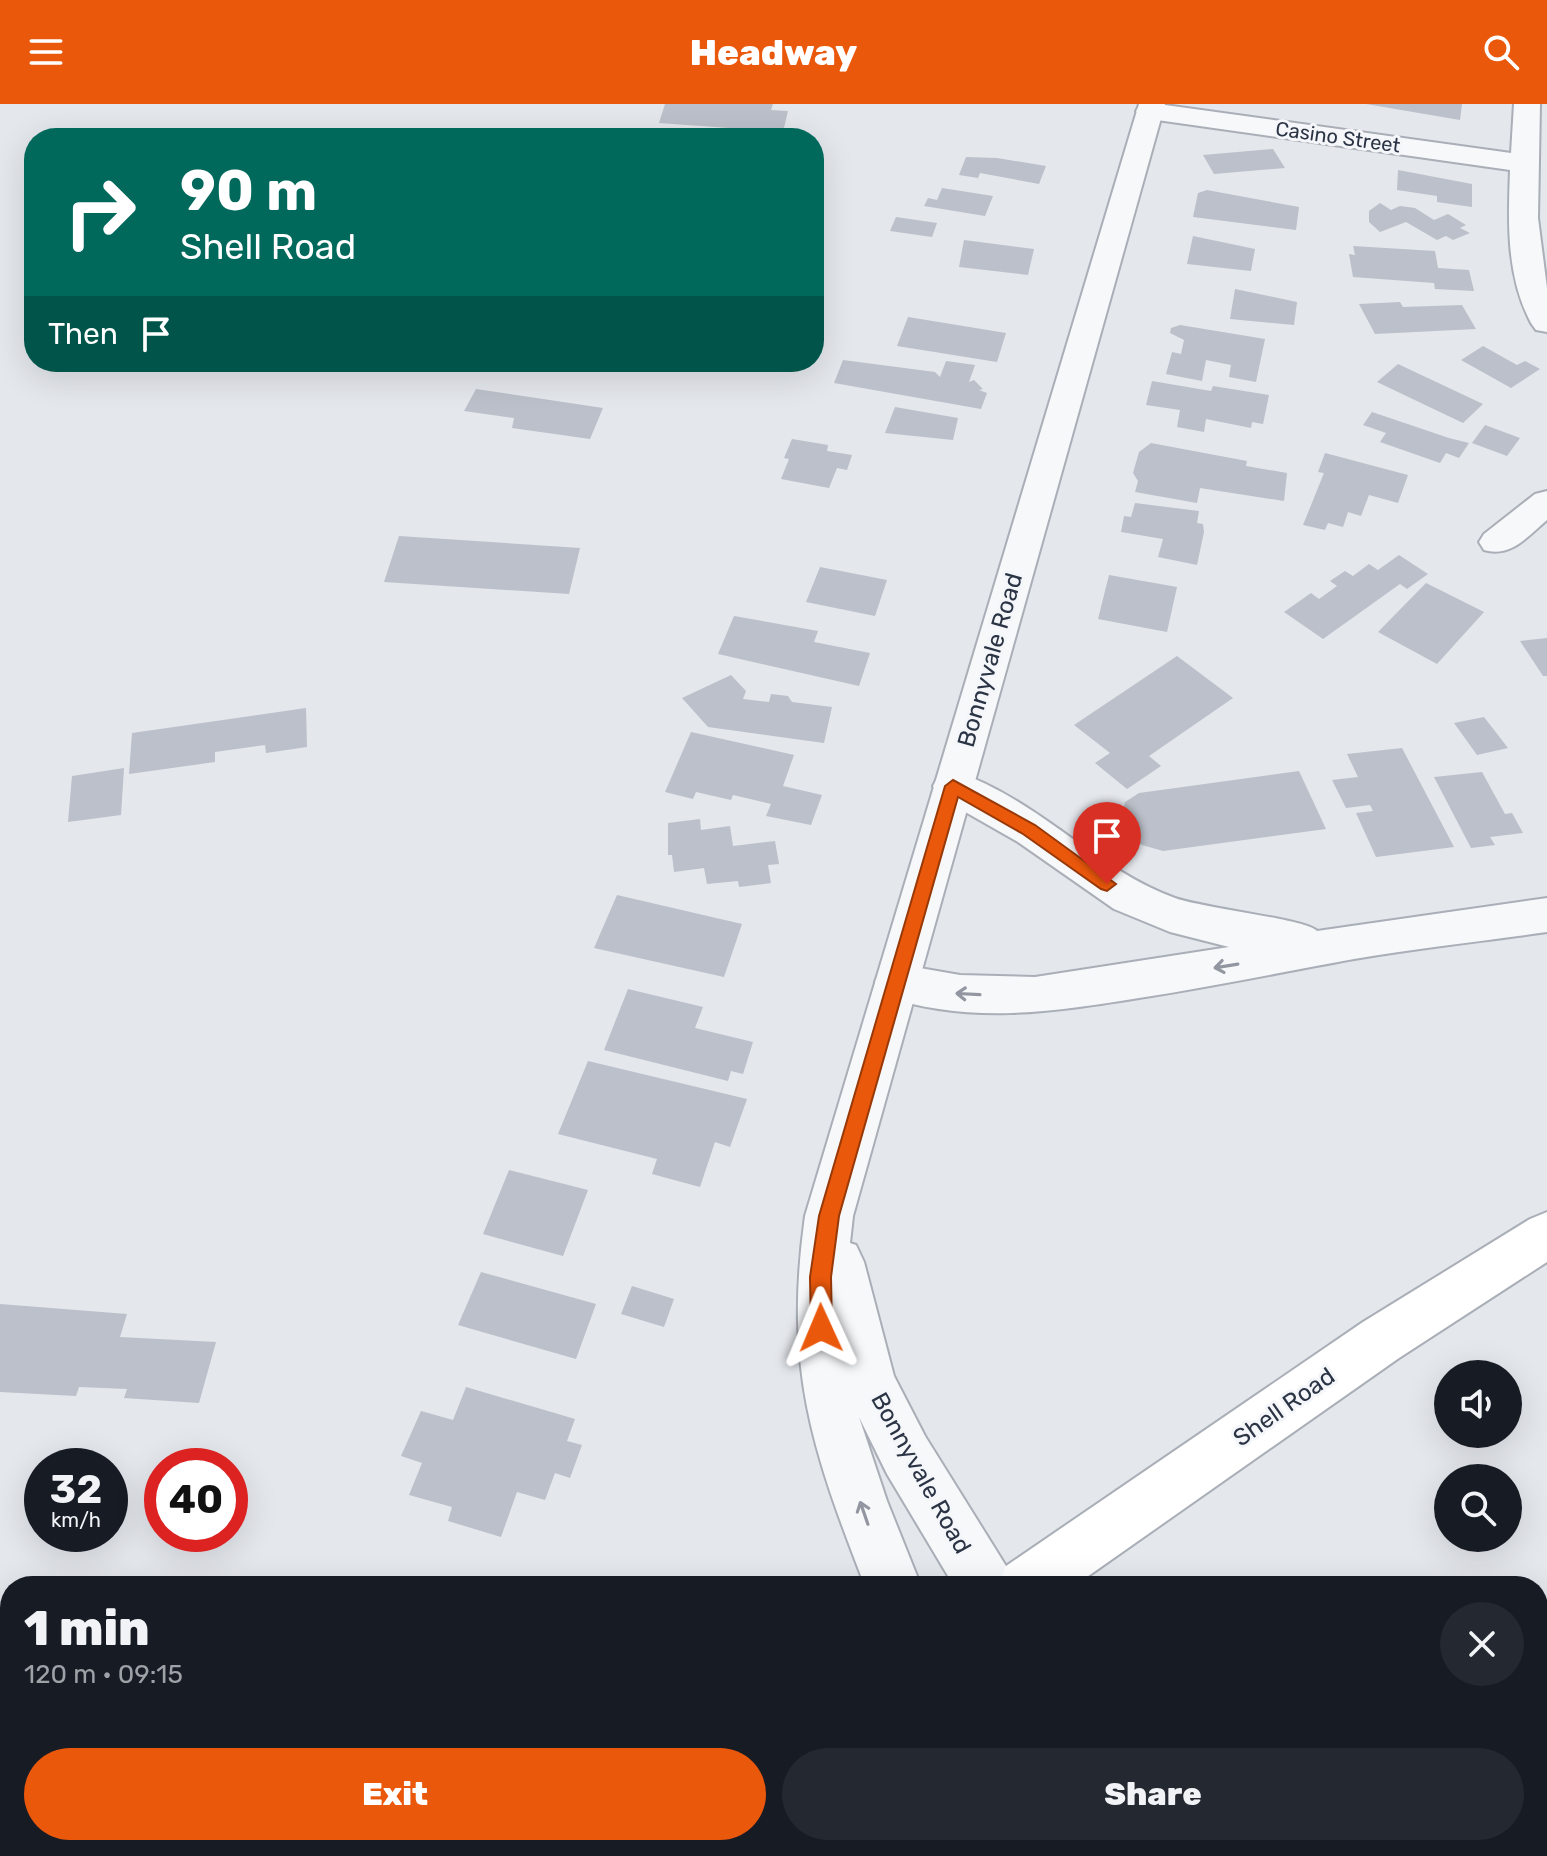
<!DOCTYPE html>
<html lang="en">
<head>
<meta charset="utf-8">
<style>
  body { margin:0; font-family:Rubik,sans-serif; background:#242831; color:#f1f3f6; height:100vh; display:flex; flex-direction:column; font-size:30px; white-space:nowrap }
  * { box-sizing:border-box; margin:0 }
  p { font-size:26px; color:#9ea1a6 }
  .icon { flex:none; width:44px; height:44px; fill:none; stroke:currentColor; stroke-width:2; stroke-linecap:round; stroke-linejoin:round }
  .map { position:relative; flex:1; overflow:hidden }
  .sheet { position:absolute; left:0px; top:1472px; width:1548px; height:280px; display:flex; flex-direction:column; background:#171b24; border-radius:32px 32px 0 0; box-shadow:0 8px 32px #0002 }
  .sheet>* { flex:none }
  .top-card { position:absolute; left:24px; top:24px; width:800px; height:244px; border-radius:32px; box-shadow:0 8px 32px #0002; background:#00695c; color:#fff; overflow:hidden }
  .fabs { position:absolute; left:1434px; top:1256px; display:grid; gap:16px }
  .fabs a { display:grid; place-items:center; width:88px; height:88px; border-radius:50%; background:#171b24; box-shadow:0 8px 32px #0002; font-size:40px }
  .speed { position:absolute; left:24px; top:1344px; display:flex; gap:16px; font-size:40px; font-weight:700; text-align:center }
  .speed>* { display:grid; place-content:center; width:104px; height:104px; border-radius:50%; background:#171b24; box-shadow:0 8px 32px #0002; line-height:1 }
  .speed small { font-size:20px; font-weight:400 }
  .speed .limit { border:12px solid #d22; background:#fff; color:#111 }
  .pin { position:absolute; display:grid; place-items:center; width:68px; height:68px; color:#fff; margin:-82px -34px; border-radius:50% 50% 50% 0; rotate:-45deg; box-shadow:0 0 8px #0007 }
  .pin .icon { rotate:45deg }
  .me { position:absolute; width:88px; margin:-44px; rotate:359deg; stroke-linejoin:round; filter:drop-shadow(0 0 6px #0008) }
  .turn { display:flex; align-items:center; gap:28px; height:168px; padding:0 24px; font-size:36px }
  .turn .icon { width:104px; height:104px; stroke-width:2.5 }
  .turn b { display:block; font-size:56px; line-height:68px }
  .then { display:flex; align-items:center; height:76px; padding:0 24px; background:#0003; gap:16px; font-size:30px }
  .round { display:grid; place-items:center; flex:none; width:84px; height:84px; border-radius:42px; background:#242831 }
  .summary { display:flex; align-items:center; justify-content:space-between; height:136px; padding:0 24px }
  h1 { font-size:48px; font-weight:800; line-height:60px }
  .action { display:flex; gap:16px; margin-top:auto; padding:16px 24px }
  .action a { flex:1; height:92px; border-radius:48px; background:#ea580c; color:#fff; font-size:32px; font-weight:800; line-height:92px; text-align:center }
  .action a+a { background:#242831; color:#f1f3f6 }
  header { display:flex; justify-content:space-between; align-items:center; height:104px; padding:0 24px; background:#ea580c; color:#fff; font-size:36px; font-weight:800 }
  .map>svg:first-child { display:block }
</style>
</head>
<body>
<header><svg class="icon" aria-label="menu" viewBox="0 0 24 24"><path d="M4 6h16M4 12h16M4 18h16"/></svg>Headway<svg class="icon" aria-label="search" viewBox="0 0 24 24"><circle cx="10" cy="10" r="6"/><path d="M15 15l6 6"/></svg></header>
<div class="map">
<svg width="1547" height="1752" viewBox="0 0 1547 1752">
  <rect width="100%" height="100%" fill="#e4e7ec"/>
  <g fill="#bbc0ca">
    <path d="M665,0H773L771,6L788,7L783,28L659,19Z"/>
    <path d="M1366,0H1462L1460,16Z"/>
    <path d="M1273,45L1285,64L1214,70L1203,51Z"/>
    <path d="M966,53L997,54L1046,62L1039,80L980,69L978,74L959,71Z"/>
    <path d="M1398,66L1472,80V103L1437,98V92L1397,86Z"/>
    <path d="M942,84L993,92L985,112L924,102L928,94L937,96Z"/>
    <path d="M1207,86L1299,103L1296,126L1193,113L1198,89Z"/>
    <path d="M1380,99L1391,106L1400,102L1415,104L1434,116L1448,110L1466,121L1460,124L1470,129L1453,136L1446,132L1437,136L1406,118L1380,128L1369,118V107Z"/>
    <path d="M896,113L937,119L932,133L890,127Z"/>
    <path d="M1193,132L1255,145L1251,167L1187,160Z"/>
    <path d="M964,136L1034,145L1028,171L959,163Z"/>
    <path d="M1353,142L1435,147L1438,164L1469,166L1474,187L1435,185L1434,179L1353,173L1349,150L1355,151Z"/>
    <path d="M1235,185L1297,198L1294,221L1230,215Z"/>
    <path d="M1400,198L1403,203L1462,201L1476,225L1375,230L1359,200Z"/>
    <path d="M908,213L1006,229L997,258L897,242Z"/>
    <path d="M1180,221L1265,235L1256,278L1229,273L1231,261L1206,256L1202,277L1166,270L1172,248L1181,250L1184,236L1170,229L1171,224Z"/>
    <path d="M1483,242L1517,261L1525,257L1540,265L1511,284L1461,256Z"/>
    <path d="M843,256L935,268L940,273L946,257L975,261L969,278L974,276L983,285L979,286L987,289L981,305L834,279Z"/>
    <path d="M1398,260L1483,300L1463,319L1377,278Z"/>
    <path d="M1152,277L1211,287L1213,282L1269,291L1263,320L1252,318L1251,324L1206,315L1204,328L1177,323L1180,306L1146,301Z"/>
    <path d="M476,285L603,304L590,335L512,324L514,314L464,307Z"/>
    <path d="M895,303L958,314L953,336L885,329Z"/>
    <path d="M1372,308L1449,334L1469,339L1459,354L1446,349L1440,359L1380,338L1386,329L1363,321Z"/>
    <path d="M1485,321L1520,334L1507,352L1472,339Z"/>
    <path d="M792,335L828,341L827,347L852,351L847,366L837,364L829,384L781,375L789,355L784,354Z"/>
    <path d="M1151,339L1247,357L1246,362L1287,369L1284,397L1200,384L1197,399L1135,388L1138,377L1133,369L1139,348Z"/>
    <path d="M1325,349L1408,371L1398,399L1369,391L1361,412L1348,408L1343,423L1328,419L1325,426L1303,421L1324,369L1318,368Z"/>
    <path d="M1135,399L1199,407L1197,419L1203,420L1204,428L1197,461L1158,453L1163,435L1121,428L1124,412L1131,413Z"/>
    <path d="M399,432L580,444L569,490L384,478Z"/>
    <path d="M1399,451L1428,470L1407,485L1400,480L1323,535L1284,508L1311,489L1319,495L1337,482L1330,477L1345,467L1353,472L1369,460L1378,466Z"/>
    <path d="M820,463L887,476L875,512L806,498Z"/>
    <path d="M1109,471L1177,483L1167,528L1098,515Z"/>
    <path d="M1426,479L1484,508L1437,560L1378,528Z"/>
    <path d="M734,512L818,527L814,538L870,549L859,582L718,550Z"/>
    <path d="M1547,534V572H1543L1520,537Z"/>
    <path d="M1177,552L1233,594L1149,652L1161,662L1127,685L1095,659L1110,649L1074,621Z"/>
    <path d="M731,571L746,587L743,595L769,598L771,590L788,592L792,598L832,603L824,639L708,623L682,594Z"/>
    <path d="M306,604L307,643L266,649L265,641L215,648V658L129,670L132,629Z"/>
    <path d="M1484,613L1508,644L1477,651L1454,619Z"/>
    <path d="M691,628L794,651L783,682L822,691L811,721L766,712L771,700L733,691L731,696L696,688L693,695L665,688Z"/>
    <path d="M1402,644L1454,743L1376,753L1356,709L1373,707L1370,701L1346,704L1332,676L1358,673L1347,650Z"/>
    <path d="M124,664L121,711L68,718L72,672Z"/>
    <path d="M1299,667L1326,725L1163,747L1142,741L1127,728L1121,713L1125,698L1139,689Z"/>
    <path d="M1482,668L1505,710L1512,709L1523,729L1490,733L1495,741L1471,744L1434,673Z"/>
    <path d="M700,715L701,726L730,722L733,742L775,737L779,760L768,761L771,779L739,783L738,777L707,780L704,764L674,768L672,751H668V719Z"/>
    <path d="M617,791L742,820L724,873L594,844Z"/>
    <path d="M628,885L703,903L695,924L753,938L743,970L731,967L728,977L604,946Z"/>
    <path d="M588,957L747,995L730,1043L715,1038L700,1083L652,1070L657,1055L558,1030Z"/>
    <path d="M509,1066L588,1086L563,1152L483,1130Z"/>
    <path d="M481,1168L596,1200L576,1255L458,1221Z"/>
    <path d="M632,1182L674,1195L664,1223L621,1210Z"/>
    <path d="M0,1200L127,1210L120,1233L216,1238L199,1299L124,1294L127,1285L79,1283L76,1292L0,1288Z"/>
    <path d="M466,1283L575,1315L567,1337L582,1341L570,1374L555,1369L545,1396L517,1388L501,1433L448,1417L452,1403L409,1391L422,1359L401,1352L421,1307L453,1316Z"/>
  </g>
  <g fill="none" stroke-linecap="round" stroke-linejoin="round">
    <g stroke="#a9aeb7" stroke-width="4">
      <g id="minor">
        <path d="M1158,0L1511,49L1514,0H1540L1538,114L1547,184V228L1536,226L1531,219C1506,172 1508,118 1510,66L1150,15L1140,13L1136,7L1140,1Z"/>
        <path d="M1547,387V416C1528,432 1511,454 1484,446L1479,438L1484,430L1535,390Z"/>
        <path d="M953,667C1036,693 1095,765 1175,794C1202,804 1306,815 1317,827L1547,794V828C1483,837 1418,844 1354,855C1283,868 1211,883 1139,894C1051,908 969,921 881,891L875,878L881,865L897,860L960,871L1035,873L1229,843L1170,828L1114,805L1018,738L939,693L933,682L939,671Z"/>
      </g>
    </g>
    <g stroke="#a9aeb7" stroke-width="4">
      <g id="tertiary">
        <path d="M1139,0H1165L853,1112L850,1139L856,1141L864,1158L894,1272L925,1332L1006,1462L1014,1482H954L887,1370L859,1313L887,1397L921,1482H865C811,1343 784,1264 805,1112Z"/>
        <path d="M519,1742H579L582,1752H520Z"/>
      </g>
    </g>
    <g stroke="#a9aeb7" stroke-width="4">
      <g id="secondary">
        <path d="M1547,1108V1158L1399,1254L1074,1482H998L1006,1462L1363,1218L1530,1115Z"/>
        <path d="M471,1742H552L548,1752H466Z"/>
      </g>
    </g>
    <use href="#minor" fill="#f7f8fa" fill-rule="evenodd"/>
    <use href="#tertiary" fill="#f7f8fa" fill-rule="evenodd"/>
    <use href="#secondary" fill="#fff" fill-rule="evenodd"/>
  </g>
  <defs><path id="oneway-shaft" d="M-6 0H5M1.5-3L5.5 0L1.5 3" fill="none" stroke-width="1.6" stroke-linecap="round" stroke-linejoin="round" transform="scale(2)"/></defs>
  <g stroke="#9196a0">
    <use href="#oneway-shaft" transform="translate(1226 862) rotate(171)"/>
    <use href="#oneway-shaft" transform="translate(968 890) rotate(-177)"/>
    <use href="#oneway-shaft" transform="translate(864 1409) rotate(-109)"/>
  </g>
  <path fill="#ea580c" stroke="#983908" stroke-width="2" d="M953,676L1035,721L1116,780L1107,787L1101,785L1023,730L958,693L839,1112L831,1173L832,1224L829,1231L821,1234L814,1231L811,1224L810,1173L819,1112L945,682Z"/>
  <g text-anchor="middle" stroke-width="6" stroke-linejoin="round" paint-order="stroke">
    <g font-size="20" fill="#2b3445" stroke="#f4f6f9">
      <text transform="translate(1338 33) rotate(8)" y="7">Casino Street</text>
    </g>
    <g font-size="24" fill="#2b3445" stroke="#f4f6f9">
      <text transform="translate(990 556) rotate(-74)" y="8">Bonnyvale Road</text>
      <text transform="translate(1284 1303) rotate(-35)" y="8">Shell Road</text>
      <text transform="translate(921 1369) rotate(61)" y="8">Bonnyvale Road</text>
    </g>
  </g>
</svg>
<div class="fabs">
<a><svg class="icon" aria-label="sound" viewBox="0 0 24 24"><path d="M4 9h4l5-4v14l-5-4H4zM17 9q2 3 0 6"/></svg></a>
<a><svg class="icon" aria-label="search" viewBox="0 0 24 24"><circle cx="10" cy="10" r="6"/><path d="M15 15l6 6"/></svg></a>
</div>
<div class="speed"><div>32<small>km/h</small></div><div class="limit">40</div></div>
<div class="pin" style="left:1107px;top:780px;background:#d93025"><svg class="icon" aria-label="arrive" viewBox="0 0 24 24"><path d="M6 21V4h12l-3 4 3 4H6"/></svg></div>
<svg class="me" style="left:821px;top:1224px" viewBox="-20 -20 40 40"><path d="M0-17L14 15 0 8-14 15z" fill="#ea580c" stroke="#fff" stroke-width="4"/></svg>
<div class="top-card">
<div class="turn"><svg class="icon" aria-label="right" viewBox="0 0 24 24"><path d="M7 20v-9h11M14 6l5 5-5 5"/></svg><div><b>90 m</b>Shell Road</div></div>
<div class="then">Then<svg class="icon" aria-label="arrive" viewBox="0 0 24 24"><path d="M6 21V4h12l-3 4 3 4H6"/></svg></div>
</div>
<section class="sheet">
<div class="summary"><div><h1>1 min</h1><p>120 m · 09:15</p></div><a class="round"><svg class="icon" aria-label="close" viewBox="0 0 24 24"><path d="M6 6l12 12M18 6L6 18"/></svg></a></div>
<div class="action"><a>Exit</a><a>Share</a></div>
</section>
</div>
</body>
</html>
